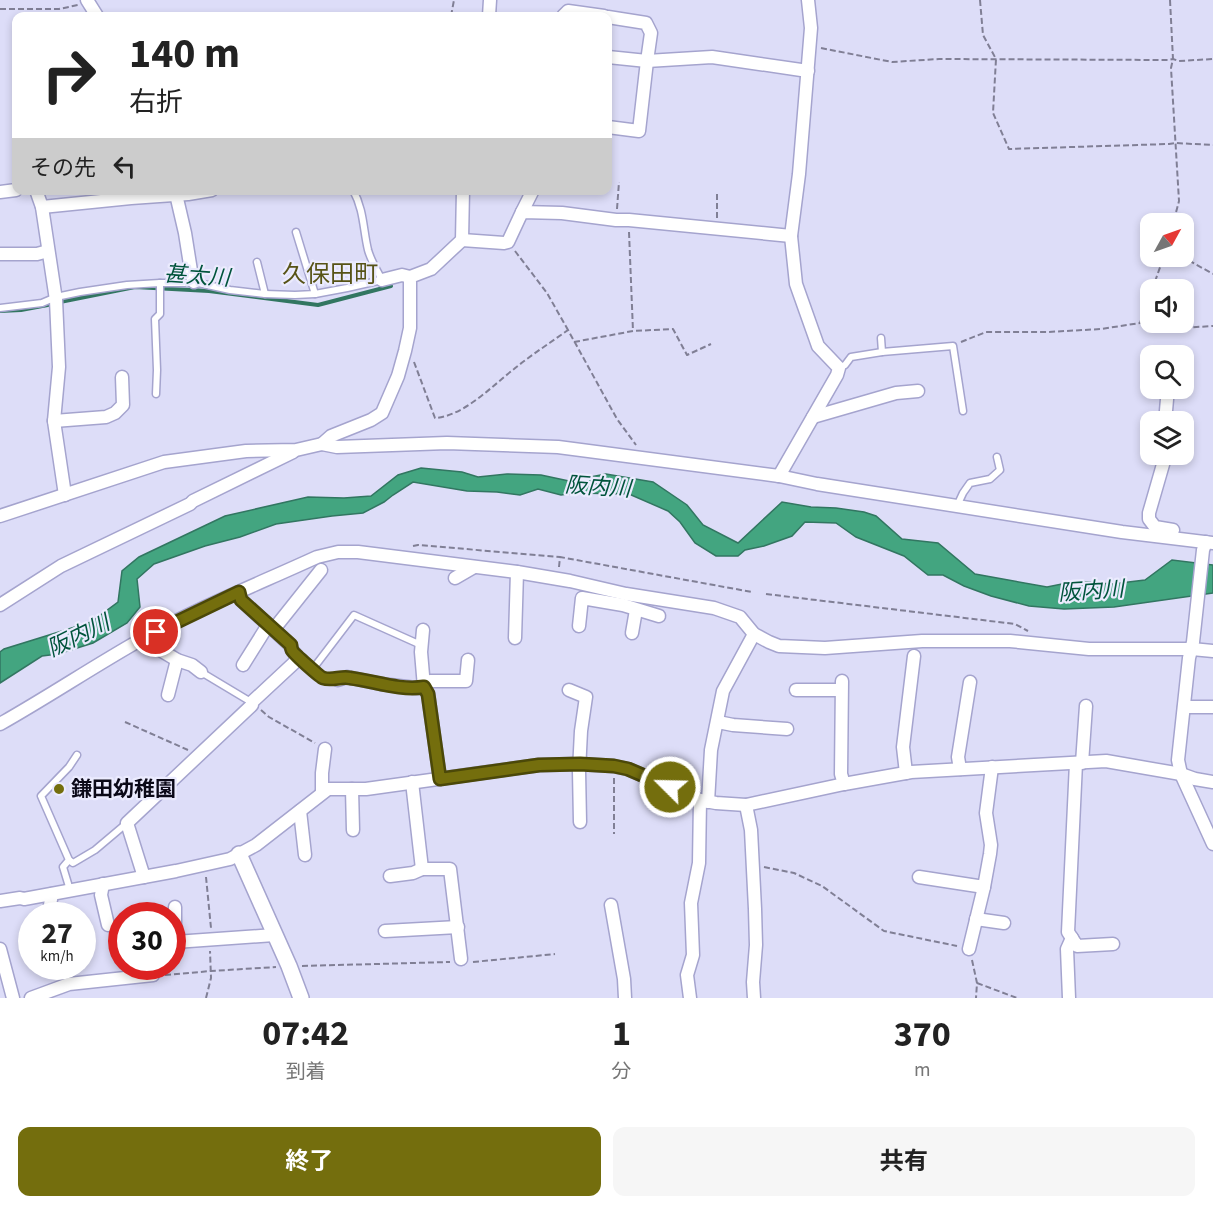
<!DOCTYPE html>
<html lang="ja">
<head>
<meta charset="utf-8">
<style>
  body { margin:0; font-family:"Source Sans 3","Noto Sans JP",sans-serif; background:#f6f6f6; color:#222; height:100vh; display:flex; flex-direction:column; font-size:22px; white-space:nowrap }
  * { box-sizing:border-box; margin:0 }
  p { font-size:20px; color:#767676 }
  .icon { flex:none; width:33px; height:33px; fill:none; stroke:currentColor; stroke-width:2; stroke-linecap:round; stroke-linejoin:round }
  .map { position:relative; height:998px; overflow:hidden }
  .side { display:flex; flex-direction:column; background:#fff; flex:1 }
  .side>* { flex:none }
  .guide { position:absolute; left:12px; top:12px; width:600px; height:183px; border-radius:12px; box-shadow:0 3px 9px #0003; background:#fff; color:#222; overflow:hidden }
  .needle { width:39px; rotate:50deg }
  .buttons { position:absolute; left:1140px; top:213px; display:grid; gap:12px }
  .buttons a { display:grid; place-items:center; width:54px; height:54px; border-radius:12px; background:#fff; box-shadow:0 3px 9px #0003; font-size:30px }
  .speed { position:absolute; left:18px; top:902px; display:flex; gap:12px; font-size:30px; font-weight:700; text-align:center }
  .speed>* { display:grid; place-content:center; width:78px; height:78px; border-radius:50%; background:#fff; box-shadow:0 3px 9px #0003; line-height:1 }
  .speed small { font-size:15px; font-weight:400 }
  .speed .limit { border:9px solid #d22; background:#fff; color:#111 }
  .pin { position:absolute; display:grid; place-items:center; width:51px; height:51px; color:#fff; margin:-26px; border:3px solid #fff; border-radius:50%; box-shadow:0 2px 6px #0007 }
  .me { position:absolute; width:66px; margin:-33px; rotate:293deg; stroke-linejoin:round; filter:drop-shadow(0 0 4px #0008) }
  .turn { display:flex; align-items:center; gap:21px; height:126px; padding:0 18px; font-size:27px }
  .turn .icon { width:78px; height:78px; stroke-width:2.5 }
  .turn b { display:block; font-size:42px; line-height:51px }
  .then { display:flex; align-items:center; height:57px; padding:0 18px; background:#0003; gap:12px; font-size:22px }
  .eta { display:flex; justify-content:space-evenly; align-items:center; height:102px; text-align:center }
  .eta b { font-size:36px; font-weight:700; line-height:42px }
  .button { display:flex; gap:12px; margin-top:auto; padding:12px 18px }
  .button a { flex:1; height:69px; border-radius:12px; background:#746e0d; color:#fff; font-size:24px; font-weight:700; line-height:69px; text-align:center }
  .button a+a { background:#f6f6f6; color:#222 }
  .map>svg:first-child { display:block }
</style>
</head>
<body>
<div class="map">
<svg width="1213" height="998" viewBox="0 0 1213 998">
  <rect width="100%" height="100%" fill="#ddddf8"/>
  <path fill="#43a580" stroke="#327661" stroke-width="1.5" d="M421,468L462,472L478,477L507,474L541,475L569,481L606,474L653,482L687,505L703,525L738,543L782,502L811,507L836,508L864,512L876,516L902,539L938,543L975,574L1047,587L1077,581L1112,584L1145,580L1172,560L1213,565V593L1114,607L1064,609L1029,606L991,596L964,586L943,575H928L904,556L856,537L836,523L805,522L792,536L764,546L745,550L738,556H716L695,543L680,522L668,511L629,494L575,493L561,495L538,489L520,495L497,492L467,491L413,482L393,495L384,502L363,513L332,516L276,524L240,537L205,546L154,564L137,579L140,607L127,623L93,643L58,654L42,656L0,683V652L4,649L91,622L118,602L122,571L139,557L225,516L308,497L344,498L371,496L398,475Z"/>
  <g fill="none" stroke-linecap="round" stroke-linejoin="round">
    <g stroke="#327661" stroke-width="4">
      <path d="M60,302L135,287L209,291L318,305L391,286"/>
      <path d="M0,311L21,310L53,304"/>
    </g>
    <g stroke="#a5a4ce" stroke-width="9">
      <g id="service">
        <path d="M160,283H188L194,282L230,290L265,294L257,262"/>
        <path d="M265,294L295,295L315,294L296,232"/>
        <path d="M315,294L347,288L382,280C377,270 371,261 368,250C363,229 364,210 353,190"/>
        <path d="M0,308L42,303L56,297L80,292L127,285L160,283V314L155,319L157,370L156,394"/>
        <path d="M881,338L882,352"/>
        <path d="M839,368L845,365L851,357L882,352L953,346L963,411"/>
        <path d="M957,506L963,493L970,483L990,479L1000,470L997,457"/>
        <path d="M297,656L303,659L312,670L354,615L421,645"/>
        <path d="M312,670L322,678L338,680"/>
        <path d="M201,672L251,702"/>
        <path d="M69,860L73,863L95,850L127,823"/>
        <path d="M70,890L63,867L69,860L41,796L69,767L77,755"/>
      </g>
    </g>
    <g stroke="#a5a4ce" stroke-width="15">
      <g id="minor">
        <path d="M87,0L97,16"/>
        <path d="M489,16L490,0"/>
        <path d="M563,16L568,11L604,16"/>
        <path d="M608,17L646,23L651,33L647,61L639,131L608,127"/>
        <path d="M608,57L647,61L712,57L808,71"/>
        <path d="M36,190L42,207L56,300L59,367L54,421L65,495"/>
        <path d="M175,190L185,233L192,277L194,282"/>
        <path d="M0,192L16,190"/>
        <path d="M42,207L131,198L188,194L212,190"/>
        <path d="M522,212L533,190"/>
        <path d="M462,240L504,243L508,242L522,212L562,213L616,220H629L791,236"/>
        <path d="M0,254H37L48,251"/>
        <path d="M382,280L402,275L410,277"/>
        <path d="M1170,356V353"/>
        <path d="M813,417L896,393L918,391"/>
        <path d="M54,421L106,417L115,413L123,405L122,377"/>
        <path d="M1165,422L1168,388"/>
        <path d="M322,444L331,436L371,420L382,413L398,376L405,351L410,328V277L431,269L462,240L463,190"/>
        <path d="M1166,454L1149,513V519L1155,527L1173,530"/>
        <path d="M779,476L837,375L839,368L818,346L796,284L791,236L799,174L811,28L808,0"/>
        <path d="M0,516L164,462L246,451L296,450L322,444L337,447L447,443L558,447L779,476L817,484L1122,532L1213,543"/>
        <path d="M1206,542L1203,550L1193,642L1189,658L1178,760L1181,774L1213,844"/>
        <path d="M455,578L474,567"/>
        <path d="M0,605L61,566L190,504L193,501L293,452"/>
        <path d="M579,626L582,598L623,605L659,616"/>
        <path d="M274,629L321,570"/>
        <path d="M423,630L421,652L424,687L428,694L440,779"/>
        <path d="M632,633L636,610"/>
        <path d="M515,638L517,572"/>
        <path d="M142,639L177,660L192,665L201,672"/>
        <path d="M243,665L268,625"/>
        <path d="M338,680L347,677L381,684L416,688L424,687L430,681H466L468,660"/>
        <path d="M842,681L841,774L844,784"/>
        <path d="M569,690L586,697L581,731L579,771L580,822"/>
        <path d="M796,690H841"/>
        <path d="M168,695L177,660"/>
        <path d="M1184,707H1213"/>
        <path d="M718,722L733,725L787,729"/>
        <path d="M0,724C48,697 94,666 142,639C198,608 258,584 317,557L338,552H358L517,572L570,581L626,594L714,608L740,617L754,634L769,642L779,646L825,648L922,641H1010L1089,649H1192L1213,651"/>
        <path d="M1076,763L1068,932L1077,946L1113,944"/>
        <path d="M1082,763L1086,706"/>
        <path d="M960,769L958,757L970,682"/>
        <path d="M906,773L903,747L914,656"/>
        <path d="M412,782L422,869H450L461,959"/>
        <path d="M352,789L353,830"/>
        <path d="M322,792V773L325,749"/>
        <path d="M708,802L711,750L723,691L754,634"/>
        <path d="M746,805L751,830L755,909L756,945L753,982L754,998"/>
        <path d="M300,811L305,855"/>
        <path d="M390,876L413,873L422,869"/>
        <path d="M144,877L127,823L252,705V702L294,663L297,656L292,650L290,645L241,600L239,592"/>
        <path d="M919,877L984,887"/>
        <path d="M103,884L101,895L108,925"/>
        <path d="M0,901L20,898L24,899L176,871L230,859L256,845L328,789H366L539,765L580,764L613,766L628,769L700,800L716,803L746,805L844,784L911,772L1106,761L1181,774L1195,779L1213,782"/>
        <path d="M611,905L624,979L625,998"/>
        <path d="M175,907V942L274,935"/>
        <path d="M52,915L50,905L52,894"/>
        <path d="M976,919L1004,923"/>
        <path d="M385,931L458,927"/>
        <path d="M0,949L13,998"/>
        <path d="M969,949L984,887L990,854L991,845L986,813L992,767"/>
        <path d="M31,998L69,984L153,975"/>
        <path d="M690,998L687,975L693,955L691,903L699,863L700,800"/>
        <path d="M1069,998L1067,949L1072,938"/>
      </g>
    </g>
    <g stroke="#a5a4ce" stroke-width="18">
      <path id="tertiary" d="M239,854L289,966L301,998"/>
    </g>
    <g stroke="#807f95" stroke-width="2" stroke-dasharray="6 3" stroke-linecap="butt">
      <path d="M980,0L983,35L996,59L993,113L1009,149L1169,144L1175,143L1213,145"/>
      <path d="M1170,0L1173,59L1171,68L1179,201L1173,224"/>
      <path d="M0,9H59L78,5"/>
      <path d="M451,16L454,0"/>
      <path d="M821,48L892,62L939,59L1168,60L1173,59L1179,61L1213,59"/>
      <path d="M617,209L619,182"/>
      <path d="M717,218V194"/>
      <path d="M629,232L633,331"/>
      <path d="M515,251L547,293L568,330"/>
      <path d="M1181,256L1213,274"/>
      <path d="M1152,290L1164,256"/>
      <path d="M1140,323L1146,322L1180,328L1213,326"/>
      <path d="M574,342L633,331L673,329L687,355L711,344"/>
      <path d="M961,342L986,332H1047L1101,329L1140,323L1150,293"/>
      <path d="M414,362L435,418C464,416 492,386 514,369C531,355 550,343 568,330L617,419L636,445"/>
      <path d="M413,546L418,545L560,557"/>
      <path d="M559,567L560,557L752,592"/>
      <path d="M766,594L1015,624L1028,631"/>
      <path d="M261,710L269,717L315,743"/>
      <path d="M125,722L188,750"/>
      <path d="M614,778V834"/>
      <path d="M764,867L794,873L822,886L884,931L957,946"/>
      <path d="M206,877L211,928"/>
      <path d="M972,960L977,983L976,998"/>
      <path d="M473,962L555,954"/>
      <path d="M67,966L68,973"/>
      <path d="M302,966L450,962"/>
      <path d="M165,975L211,971L276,967"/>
      <path d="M977,983L1017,998"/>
      <path d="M206,998L211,978L210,951"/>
    </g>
    <use href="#service" stroke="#fff" stroke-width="6"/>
    <use href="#minor" stroke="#fff" stroke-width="12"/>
    <use href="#tertiary" stroke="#fff" stroke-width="15"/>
  </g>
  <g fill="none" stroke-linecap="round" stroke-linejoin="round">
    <g stroke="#4b4808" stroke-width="15">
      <path id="route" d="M156,632L239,592L241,600L291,645C291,647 291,648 292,650C293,653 320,677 323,678C332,681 341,676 350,678C374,681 400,691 424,687L428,694L440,779L539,765L580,764L614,766L628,769L670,787"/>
    </g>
    <use href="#route" stroke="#746e0d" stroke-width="10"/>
  </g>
  <circle fill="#746e0d" stroke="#ebebfe" stroke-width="2" cx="59" cy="789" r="6"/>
  <g text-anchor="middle" stroke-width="4.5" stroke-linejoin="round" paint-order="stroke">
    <g font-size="21" font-weight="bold" fill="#0b0918" stroke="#ebebfe" text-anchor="start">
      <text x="71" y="796">鎌田幼稚園</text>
    </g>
    <g font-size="22" font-style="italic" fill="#01543c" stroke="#ebebfe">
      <text transform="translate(197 275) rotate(4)" y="8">甚太川</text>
      <text transform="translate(598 486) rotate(4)" y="8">阪内川</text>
      <text transform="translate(1091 590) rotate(-4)" y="8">阪内川</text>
      <text transform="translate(78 635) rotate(-26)" y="8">阪内川</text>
    </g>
    <g font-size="24" fill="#575316" stroke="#ebebfe">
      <text x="330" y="282">久保田町</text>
    </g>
  </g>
</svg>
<div class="buttons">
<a><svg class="needle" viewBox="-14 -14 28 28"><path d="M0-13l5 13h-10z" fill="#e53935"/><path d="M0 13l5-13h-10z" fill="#767676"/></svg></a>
<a><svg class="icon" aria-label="sound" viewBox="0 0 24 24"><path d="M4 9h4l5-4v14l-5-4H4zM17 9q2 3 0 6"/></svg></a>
<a><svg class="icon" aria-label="search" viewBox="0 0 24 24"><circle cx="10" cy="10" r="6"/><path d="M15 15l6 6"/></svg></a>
<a><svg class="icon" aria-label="layers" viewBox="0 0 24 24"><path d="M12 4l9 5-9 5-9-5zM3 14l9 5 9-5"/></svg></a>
</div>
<div class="speed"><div>27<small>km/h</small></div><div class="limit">30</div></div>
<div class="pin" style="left:156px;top:632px;background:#d93025"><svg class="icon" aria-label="arrive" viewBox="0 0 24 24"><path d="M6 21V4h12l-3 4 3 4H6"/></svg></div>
<svg class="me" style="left:670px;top:787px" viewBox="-20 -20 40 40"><circle r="17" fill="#746e0d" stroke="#fff" stroke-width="3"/><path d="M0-11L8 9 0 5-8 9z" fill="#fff"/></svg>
<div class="guide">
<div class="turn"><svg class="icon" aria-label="right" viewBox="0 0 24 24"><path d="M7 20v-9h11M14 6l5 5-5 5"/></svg><div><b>140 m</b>右折</div></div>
<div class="then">その先<svg class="icon" aria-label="left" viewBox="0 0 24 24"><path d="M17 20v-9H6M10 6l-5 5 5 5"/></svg></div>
</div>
</div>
<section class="side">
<div class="eta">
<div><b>07:42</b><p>到着</p></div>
<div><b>1</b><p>分</p></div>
<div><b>370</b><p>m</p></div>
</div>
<div class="button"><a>終了</a><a>共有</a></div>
</section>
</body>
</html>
